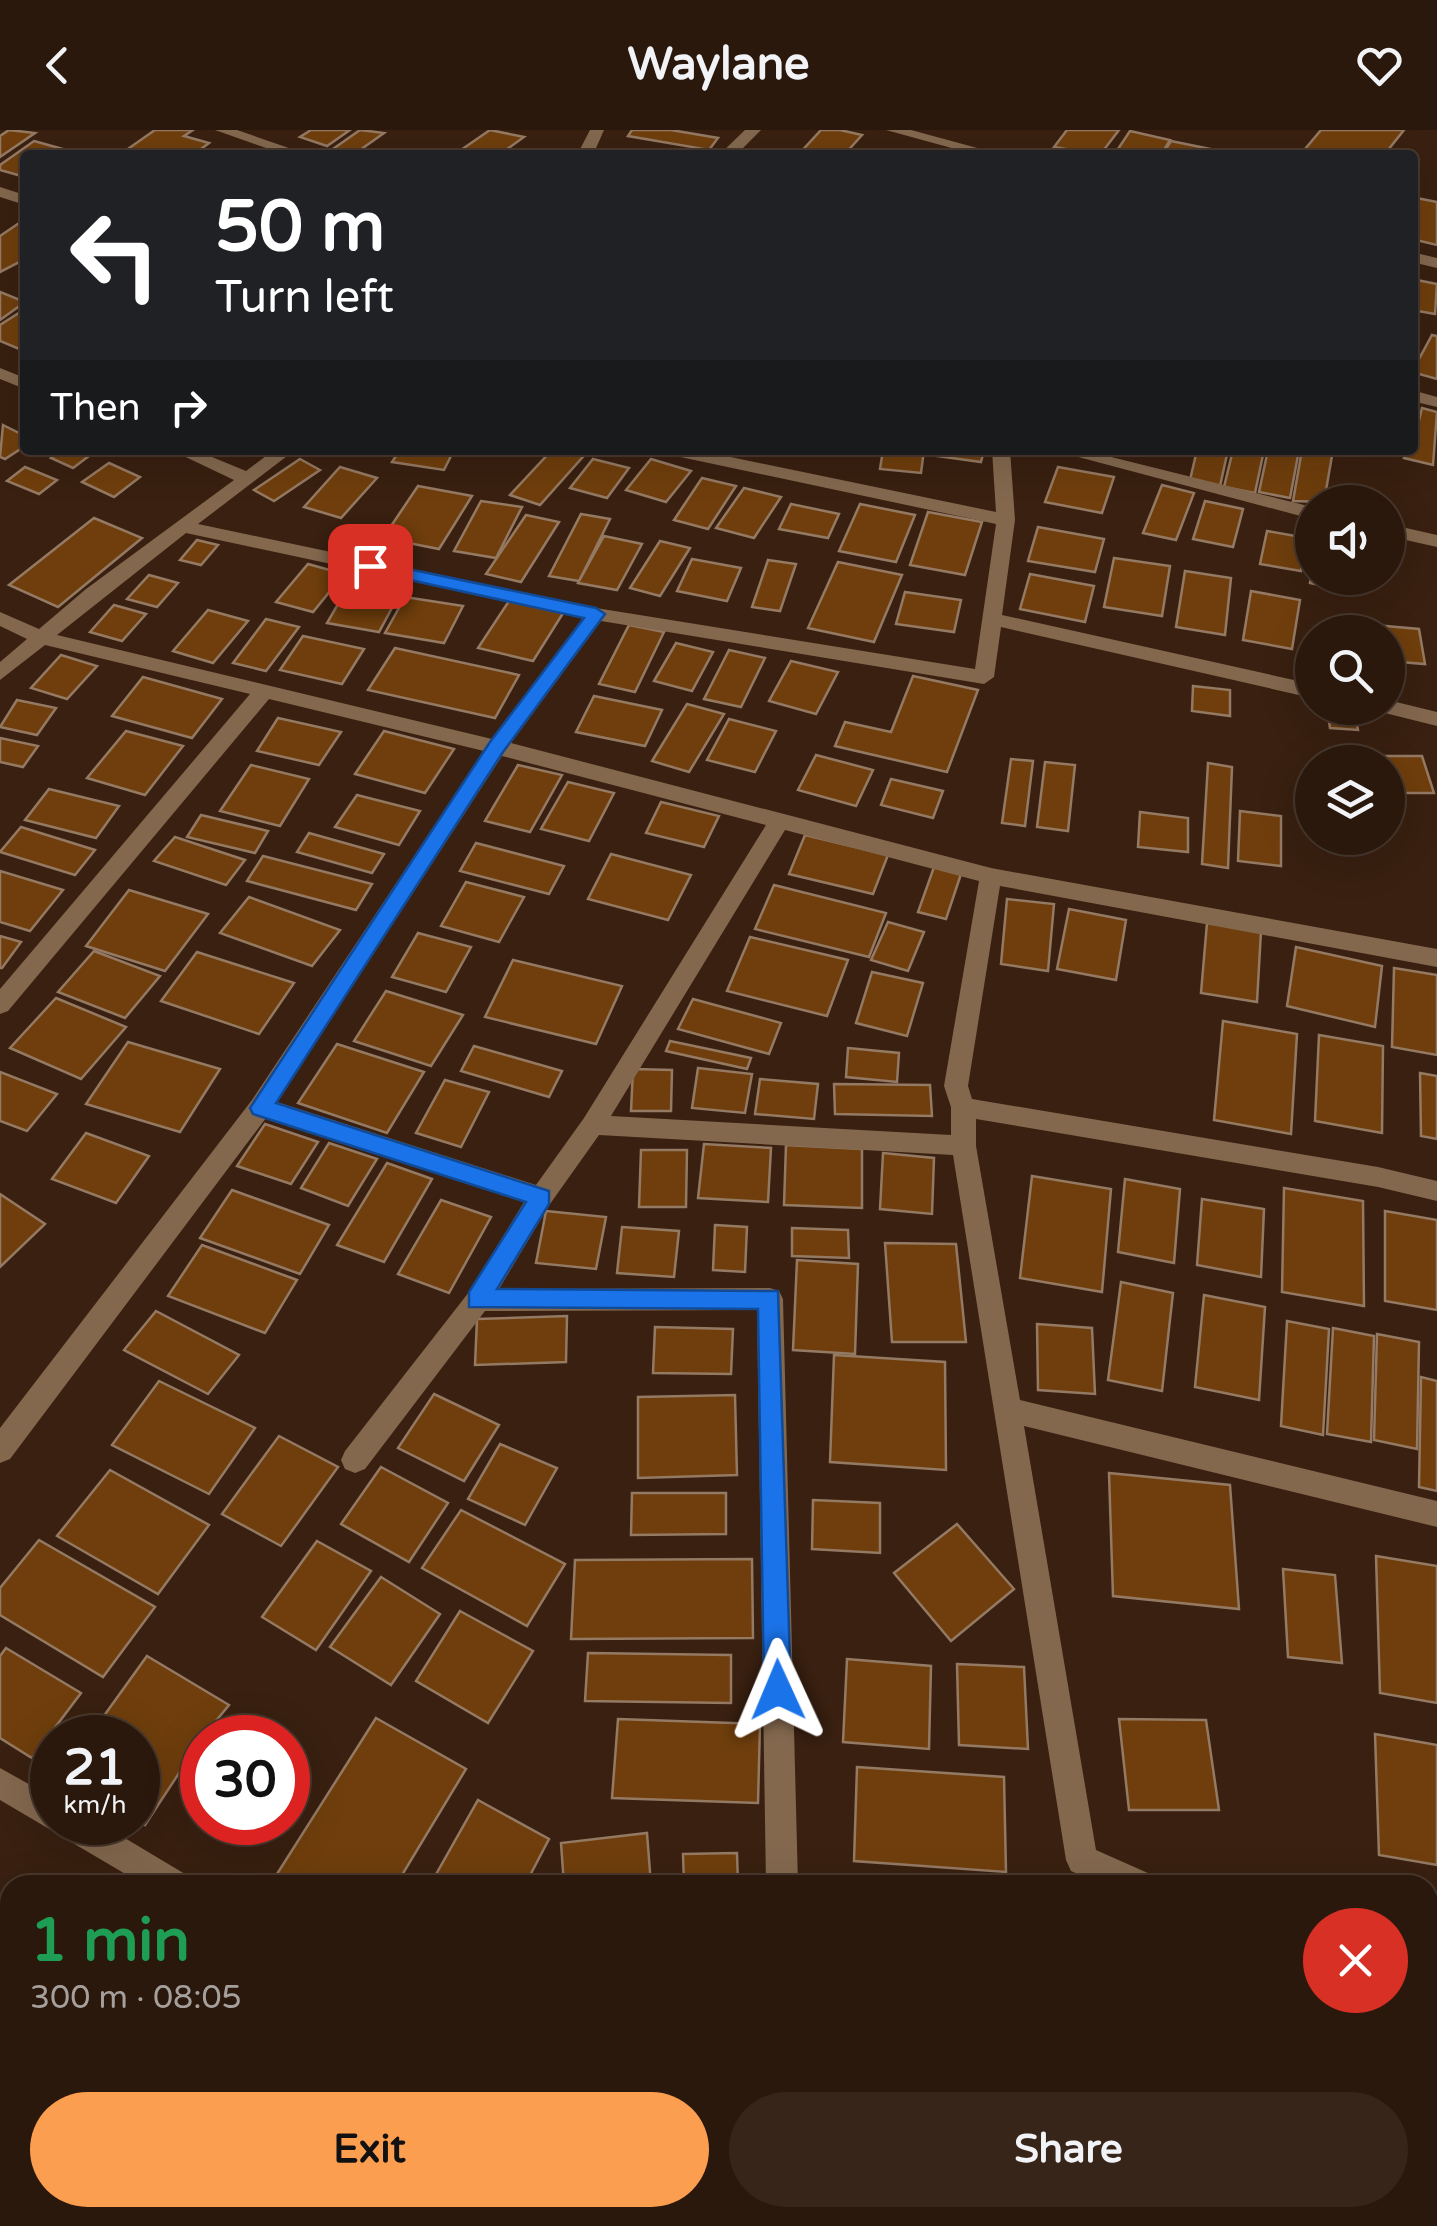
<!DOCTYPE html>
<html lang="en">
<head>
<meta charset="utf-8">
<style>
  body { margin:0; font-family:"Varela Round",sans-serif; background:#37251a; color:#f1f3f6; height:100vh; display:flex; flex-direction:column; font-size:38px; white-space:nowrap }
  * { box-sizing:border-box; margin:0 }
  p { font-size:32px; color:#a6a09d }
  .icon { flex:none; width:55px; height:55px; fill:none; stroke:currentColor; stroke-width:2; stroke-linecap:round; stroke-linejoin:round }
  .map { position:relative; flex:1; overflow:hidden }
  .details { position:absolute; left:0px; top:1745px; width:1438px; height:352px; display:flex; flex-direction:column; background:#2b180c; border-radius:30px 30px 0 0; box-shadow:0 10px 40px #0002,0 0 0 2px #47372d }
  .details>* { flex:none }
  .banner { position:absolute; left:20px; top:20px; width:1398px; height:305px; border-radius:10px; box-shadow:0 10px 40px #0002,0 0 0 2px #47372d; background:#202124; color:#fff; overflow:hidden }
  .tools { position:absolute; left:1295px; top:355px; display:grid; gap:20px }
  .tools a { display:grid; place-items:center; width:110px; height:110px; border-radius:50%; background:#2b180c; box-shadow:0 10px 40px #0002,0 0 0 2px #47372d; font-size:50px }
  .speed { position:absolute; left:30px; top:1585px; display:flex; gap:20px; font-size:50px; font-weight:700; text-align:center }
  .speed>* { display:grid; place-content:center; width:130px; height:130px; border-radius:50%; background:#2b180c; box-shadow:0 10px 40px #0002,0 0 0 2px #47372d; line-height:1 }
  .speed small { font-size:25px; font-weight:400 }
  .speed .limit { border:15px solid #d22; background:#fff; color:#111 }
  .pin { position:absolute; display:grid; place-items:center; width:85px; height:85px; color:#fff; margin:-42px; border-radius:20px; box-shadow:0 5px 15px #0006 }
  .me { position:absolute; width:110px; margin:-55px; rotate:359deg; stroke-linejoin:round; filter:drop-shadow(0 0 8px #0008) }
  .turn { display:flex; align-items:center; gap:35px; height:210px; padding:0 30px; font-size:45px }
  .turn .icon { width:130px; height:130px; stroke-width:2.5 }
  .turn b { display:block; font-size:70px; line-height:85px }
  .then { display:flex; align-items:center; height:95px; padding:0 30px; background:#0003; gap:20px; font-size:38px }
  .round { display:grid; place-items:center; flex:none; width:105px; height:105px; border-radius:52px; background:#37251a }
  .headline { display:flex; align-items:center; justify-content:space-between; height:170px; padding:0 30px }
  h1 { font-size:60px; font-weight:700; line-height:75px; color:#1e9e55 }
  .button { display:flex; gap:20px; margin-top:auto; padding:20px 30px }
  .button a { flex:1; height:115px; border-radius:60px; background:#fb9e50; color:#111; font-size:40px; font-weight:700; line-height:115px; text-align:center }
  .button a+a { background:#37251a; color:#f1f3f6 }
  header { display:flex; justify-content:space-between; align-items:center; height:130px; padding:0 30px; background:#2b180c; font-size:45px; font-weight:700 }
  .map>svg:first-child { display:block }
</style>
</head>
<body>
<header><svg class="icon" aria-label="back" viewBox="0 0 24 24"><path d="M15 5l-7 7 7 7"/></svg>Waylane<svg class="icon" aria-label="heart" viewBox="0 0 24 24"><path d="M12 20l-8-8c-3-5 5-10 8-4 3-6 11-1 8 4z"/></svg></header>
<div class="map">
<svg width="1437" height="2096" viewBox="0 0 1437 2096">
  <rect width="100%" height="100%" fill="#392010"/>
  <g fill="#6f3e0c" stroke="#947963" stroke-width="2.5">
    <path d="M9,0L35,3L0,27V6Z"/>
    <path d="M155,0H193L184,6L209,13L193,25L122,23Z"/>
    <path d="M311,0H350L327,16L300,7Z"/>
    <path d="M360,0L384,3L353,25L330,21Z"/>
    <path d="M490,0L524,7L499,25L458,22Z"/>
    <path d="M632,0H671L718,8L709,20L628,6Z"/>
    <path d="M821,0H840L862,5L844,25H798Z"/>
    <path d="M1067,0H1119L1100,25L1054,17Z"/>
    <path d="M1321,0H1404L1384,25H1300Z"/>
    <path d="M1130,1L1170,10L1161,25H1114Z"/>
    <path d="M34,11L70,21L64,25H25V47L0,40V35Z"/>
    <path d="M1171,11L1220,21L1162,25Z"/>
    <path d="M1412,67L1437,72V115L1412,109Z"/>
    <path d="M25,89V129L0,142V106Z"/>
    <path d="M1412,149L1437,154L1435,184L1412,180Z"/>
    <path d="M0,162L25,172L0,190Z"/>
    <path d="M25,179V220L24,221L0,211V195Z"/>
    <path d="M1432,205L1437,206V249L1412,242Z"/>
    <path d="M1422,278L1437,282L1433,335L1404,328L1407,320H1412Z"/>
    <path d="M3,295L25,306V316L5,329L0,327Z"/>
    <path d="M62,320H97L73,338L51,328Z"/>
    <path d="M400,320H454L444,340L392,332Z"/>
    <path d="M552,320H589L540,375L510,365Z"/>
    <path d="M883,320H924L921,343L880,339Z"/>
    <path d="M939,320H984L981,332L937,326Z"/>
    <path d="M1197,320H1228L1220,356L1190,350Z"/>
    <path d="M1233,320H1264L1255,363L1224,357Z"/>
    <path d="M1268,320H1299L1290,368L1259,362Z"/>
    <path d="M1302,320H1333L1324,372L1293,371Z"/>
    <path d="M300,329L320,340L274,371L254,360Z"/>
    <path d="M593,329L629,338L607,368L570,358Z"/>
    <path d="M651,329L691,341L666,372L626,360Z"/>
    <path d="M109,333L140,347L114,367L82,352Z"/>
    <path d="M25,337L57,350L39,364L7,351Z"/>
    <path d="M340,337L377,348L341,388L304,377Z"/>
    <path d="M1058,337L1114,347L1102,383L1045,372Z"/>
    <path d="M702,348L736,356L708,399L674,390Z"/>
    <path d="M1162,355L1194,363L1176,410L1143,403Z"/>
    <path d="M418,356L472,366L439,419L383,408Z"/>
    <path d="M744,358L781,367L754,408L716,398Z"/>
    <path d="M481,371L522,377L496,428L454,421Z"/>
    <path d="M1205,371L1243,379L1233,417L1193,409Z"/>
    <path d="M791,374L839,384L828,408L779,399Z"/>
    <path d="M860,374L915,385L896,432L839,421Z"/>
    <path d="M928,382L982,392L965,445L910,435Z"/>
    <path d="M581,384L610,389L579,451L549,446Z"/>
    <path d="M526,385L559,392L521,452L486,444Z"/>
    <path d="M94,388L142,408L58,477L9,455Z"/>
    <path d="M1038,397L1104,409L1095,442L1028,431Z"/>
    <path d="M1267,401L1307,408L1301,441L1260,434Z"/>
    <path d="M604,406L642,414L617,460L578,453Z"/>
    <path d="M197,410L218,415L201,435L180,430Z"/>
    <path d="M660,411L690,418L660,466L630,458Z"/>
    <path d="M1114,428L1170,436L1162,486L1104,477Z"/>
    <path d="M692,429L741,438L727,471L677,461Z"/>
    <path d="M768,430L796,434L780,481L752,477Z"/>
    <path d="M838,432L902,445L874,512L808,498Z"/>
    <path d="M308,434L344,444L313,482L276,472Z"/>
    <path d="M1312,439V448H1358L1355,462L1310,453Z"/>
    <path d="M1185,441L1231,448L1225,505L1176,497Z"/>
    <path d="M1030,444L1094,456L1085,492L1020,479Z"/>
    <path d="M149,445L178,453L157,477L127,469Z"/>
    <path d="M349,455L400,463L379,502L327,493Z"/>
    <path d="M1251,461L1300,470L1292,519L1243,510Z"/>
    <path d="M905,462L961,470L954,502L896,494Z"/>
    <path d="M405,467L463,476L444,513L385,503Z"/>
    <path d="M511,468L565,480L533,531L478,518Z"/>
    <path d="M114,475L146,484L122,511L90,502Z"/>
    <path d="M208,480L248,491L213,533L173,521Z"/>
    <path d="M266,489L299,497L266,541L233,533Z"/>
    <path d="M1363,494L1419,499L1425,534L1388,531V502H1364Z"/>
    <path d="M629,495L664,502L635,562L599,554Z"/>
    <path d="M303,506L364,519L342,554L280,540Z"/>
    <path d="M676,513L713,522L692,561L654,551Z"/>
    <path d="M395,518L519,545L495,588L368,560Z"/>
    <path d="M729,520L765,528L741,577L704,569Z"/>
    <path d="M61,525L97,536L67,569L31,558Z"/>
    <path d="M791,531L838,542L816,584L769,571Z"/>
    <path d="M913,546L978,560L947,642L835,616L845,592L891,602Z"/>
    <path d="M143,547L222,569L192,608L112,586Z"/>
    <path d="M1193,556L1230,560V586L1192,581Z"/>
    <path d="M594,566L662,580L645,616L576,602Z"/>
    <path d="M17,570L56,578L37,605L0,597Z"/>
    <path d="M687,574L724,584L689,642L652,631Z"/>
    <path d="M1327,578L1354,579L1358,600L1330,598Z"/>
    <path d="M278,588L341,602L319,635L257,621Z"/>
    <path d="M729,589L776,601L755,642L707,630Z"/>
    <path d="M126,601L183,616L145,665L87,648Z"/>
    <path d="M384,601L454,619L425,663L355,644Z"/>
    <path d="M0,608L38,616L23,637L0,632Z"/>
    <path d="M816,625L873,640L856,676L798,660Z"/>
    <path d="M1378,626H1422L1434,663H1389L1388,632H1380Z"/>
    <path d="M1011,629L1033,631L1025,696L1002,693Z"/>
    <path d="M1045,632L1075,635L1068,701L1037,697Z"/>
    <path d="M1208,633L1232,637L1228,738L1202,734Z"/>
    <path d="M251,635L309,649L280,696L220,681Z"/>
    <path d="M518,635L562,645L530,702L485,691Z"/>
    <path d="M891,649L943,661L933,688L881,675Z"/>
    <path d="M568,652L614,663L589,711L541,699Z"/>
    <path d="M49,659L119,676L96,708L25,690Z"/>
    <path d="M357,665L420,681L399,715L335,697Z"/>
    <path d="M661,672L719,686L704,717L646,703Z"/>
    <path d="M1240,681L1281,686V736L1238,731Z"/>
    <path d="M1140,682L1188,688V722L1138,717Z"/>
    <path d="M201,685L268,701L255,723L187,707Z"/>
    <path d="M21,697L95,720L75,745L0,722Z"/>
    <path d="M309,703L384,724L372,743L297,722Z"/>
    <path d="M805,705L888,725L873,764L789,744Z"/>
    <path d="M175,707L245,730L226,755L154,731Z"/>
    <path d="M476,713L564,736L549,764L460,741Z"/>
    <path d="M611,724L691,745L668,790L588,769Z"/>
    <path d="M263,726L372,754L356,780L247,751Z"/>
    <path d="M934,737L961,744L946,789L918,782Z"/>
    <path d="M0,741L63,760L30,801L0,792Z"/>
    <path d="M466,752L524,767L499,812L441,796Z"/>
    <path d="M774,755L886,783L869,827L755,799Z"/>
    <path d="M129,760L208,784L165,841L86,816Z"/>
    <path d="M249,767L340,800L312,836L220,803Z"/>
    <path d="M1007,769L1054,774L1048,841L1001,834Z"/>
    <path d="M1069,779L1126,790L1116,850L1057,839Z"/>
    <path d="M888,792L924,802L908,841L871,830Z"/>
    <path d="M1207,793L1261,801L1257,872L1201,863Z"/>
    <path d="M418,803L471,817L446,862L392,847Z"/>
    <path d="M0,806L21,812L2,838H0Z"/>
    <path d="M750,807L848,830L827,886L727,861Z"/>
    <path d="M1296,817L1382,836L1375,897L1287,876Z"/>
    <path d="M94,821L160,846L125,888L58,862Z"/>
    <path d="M197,822L294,853L259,904L161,871Z"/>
    <path d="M513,830L622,856L596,914L485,887Z"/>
    <path d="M1394,838L1437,845V925L1392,917Z"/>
    <path d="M872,842L923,853L907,906L856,893Z"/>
    <path d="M386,861L463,885L431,936L354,911Z"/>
    <path d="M56,868L126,897L81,949L10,918Z"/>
    <path d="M693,869L781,893L769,924L678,899Z"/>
    <path d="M1223,891L1297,904L1291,1004L1214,990Z"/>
    <path d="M1319,905L1383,916L1382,1003L1315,991Z"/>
    <path d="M670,911L751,928L747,939L666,921Z"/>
    <path d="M128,912L220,939L180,1002L86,974Z"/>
    <path d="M337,914L424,942L387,1003L298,973Z"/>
    <path d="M474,916L562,941L549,967L461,941Z"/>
    <path d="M848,918L899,923L897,952L846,947Z"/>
    <path d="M698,938L752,944L745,983L692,978Z"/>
    <path d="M633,939L672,940L671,981H631Z"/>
    <path d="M0,942L57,964L27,1001L0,991Z"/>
    <path d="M1420,943L1437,946V1009L1421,1006Z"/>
    <path d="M760,949L818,954L814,989L755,984Z"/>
    <path d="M445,950L489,962L461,1017L416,1003Z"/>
    <path d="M834,954L930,955L932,986L835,984Z"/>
    <path d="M265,994L318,1012L291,1054L237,1036Z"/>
    <path d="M86,1003L149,1026L116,1073L52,1049Z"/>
    <path d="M329,1013L377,1029L348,1076L301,1058Z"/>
    <path d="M704,1014L771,1018L768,1072L698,1068Z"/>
    <path d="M786,1015L862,1019V1078L784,1075Z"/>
    <path d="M641,1020H687L686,1077H639Z"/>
    <path d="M883,1023L934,1028L932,1084L880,1079Z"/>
    <path d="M387,1033L432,1049L384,1132L337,1115Z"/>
    <path d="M1032,1046L1111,1059L1102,1162L1020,1148Z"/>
    <path d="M1125,1049L1180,1059L1174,1133L1118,1122Z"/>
    <path d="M1284,1058L1363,1071L1364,1176L1282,1162Z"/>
    <path d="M232,1060L329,1095L300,1144L200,1108Z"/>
    <path d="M0,1064L45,1094L0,1137Z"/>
    <path d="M1202,1069L1264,1079L1261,1147L1197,1135Z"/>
    <path d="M441,1070L491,1087L449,1163L398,1144Z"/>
    <path d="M546,1081L606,1087L596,1139L536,1133Z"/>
    <path d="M1385,1081L1437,1090V1180L1385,1171Z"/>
    <path d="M715,1095L747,1097L745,1142L713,1140Z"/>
    <path d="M622,1097L679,1101L674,1147L617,1143Z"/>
    <path d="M792,1098L848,1100L849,1128L792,1126Z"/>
    <path d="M885,1113L956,1114L966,1212H892Z"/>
    <path d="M202,1115L297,1150L265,1203L168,1166Z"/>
    <path d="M797,1130L858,1134L855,1224L793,1220Z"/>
    <path d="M1121,1152L1173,1163L1162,1261L1108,1250Z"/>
    <path d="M1204,1165L1265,1177L1259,1270L1195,1257Z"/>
    <path d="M156,1181L239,1225L208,1264L124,1220Z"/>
    <path d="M567,1186L566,1232L475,1235L477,1189Z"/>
    <path d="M1287,1191L1329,1199L1323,1305L1281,1296Z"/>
    <path d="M1037,1194L1092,1198L1095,1264L1038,1260Z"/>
    <path d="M655,1197L733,1199L731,1244L653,1243Z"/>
    <path d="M1333,1198L1374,1206L1371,1312L1327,1304Z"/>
    <path d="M1377,1204L1419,1212L1417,1319L1374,1310Z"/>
    <path d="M834,1225L945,1232L946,1340L830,1332Z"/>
    <path d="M1421,1247L1437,1251V1361L1419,1357Z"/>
    <path d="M159,1251L255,1298L209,1364L112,1315Z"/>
    <path d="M434,1264L499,1295L464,1351L398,1318Z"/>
    <path d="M735,1265L737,1345L638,1348V1267Z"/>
    <path d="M279,1306L338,1337L281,1416L222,1384Z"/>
    <path d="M500,1314L557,1338L525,1395L468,1369Z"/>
    <path d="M381,1337L448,1373L409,1432L341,1394Z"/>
    <path d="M110,1340L209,1395L158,1464L57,1406Z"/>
    <path d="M1109,1343L1230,1355L1239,1479L1113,1466Z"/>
    <path d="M632,1363H726V1404L631,1405Z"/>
    <path d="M813,1370L880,1373V1423L812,1419Z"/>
    <path d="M461,1380L565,1434L527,1496L422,1438Z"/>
    <path d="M957,1394L1014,1459L951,1511L894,1443Z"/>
    <path d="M39,1410L155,1477L103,1547L0,1485V1458Z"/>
    <path d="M317,1411L371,1441L316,1520L262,1487Z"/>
    <path d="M1376,1426L1437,1436V1573L1380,1563Z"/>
    <path d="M752,1429L753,1508L571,1509L575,1430Z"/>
    <path d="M1283,1439L1335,1445L1342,1533L1288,1527Z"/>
    <path d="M381,1447L440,1484L391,1555L330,1517Z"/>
    <path d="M460,1481L533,1521L488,1593L416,1551Z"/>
    <path d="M6,1518L81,1563L32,1628L0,1608V1526Z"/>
    <path d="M588,1523L731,1525V1573L585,1571Z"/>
    <path d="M147,1526L229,1575L202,1608L145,1695L138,1690V1608H88Z"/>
    <path d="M847,1529L931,1536L929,1619L843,1612Z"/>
    <path d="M957,1534L1024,1537L1028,1619L959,1615Z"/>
    <path d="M376,1588L466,1639L396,1755H270Z"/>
    <path d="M618,1589L760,1594L758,1673L612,1668Z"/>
    <path d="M1119,1589L1206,1590L1219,1680H1129Z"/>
    <path d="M1375,1604L1437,1615V1735L1379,1725Z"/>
    <path d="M857,1637L1004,1647L1006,1742L854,1731Z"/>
    <path d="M478,1670L549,1709L525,1755H430Z"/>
    <path d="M647,1703L651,1755H564L561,1713Z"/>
    <path d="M737,1723L738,1755H684L683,1724Z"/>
    <path d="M0,1831L10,1837V1881L0,1896Z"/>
    <path d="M1428,1918L1437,1955V1969H1428Z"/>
    <path d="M10,1946V2004L0,1997V1961Z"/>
    <path d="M1428,2017L1437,2018V2096H1423L1421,2088H1428Z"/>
    <path d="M84,2088H145L142,2096H83Z"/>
    <path d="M374,2088H432L435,2096H377Z"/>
    <path d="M639,2088H681L680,2096H638Z"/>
    <path d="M1170,2088H1324L1326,2096H1171Z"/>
    <path d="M1014,2092H1131L1132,2096H1014Z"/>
  </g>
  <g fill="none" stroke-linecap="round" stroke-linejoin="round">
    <g fill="#83684e" fill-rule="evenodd">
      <path d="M215,0H237L309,25H286Z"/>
      <path d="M590,0H604L593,25H577Z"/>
      <path d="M745,0H761L736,25H719Z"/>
      <path d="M886,0H911L1003,25H977Z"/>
      <path d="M0,57L25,65V75L0,67Z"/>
      <path d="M1412,122L1437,128V138L1412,132Z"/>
      <path d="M0,238L25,248V259L0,249Z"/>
      <path d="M1412,260L1437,267V277L1412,271Z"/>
      <path d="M171,320H195L246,341L274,320H295L198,394L596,478L975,539L996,394L671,325L662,320H697L996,382L992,320H1010L1015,390L1002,485L1312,554V568L1001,497L994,547L984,554L601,491L511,613L991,738L1437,819V837L1000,756L968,956L972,969L1378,1037L1437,1051V1071L1378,1057L976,989V1016L1020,1270L1437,1371V1397L1024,1296L1096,1720L1150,1744L1155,1755H1102L1071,1741L1066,1730L953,1025L599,1005L550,1074L499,1159L770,1158L779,1161L783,1169L798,1755H766L757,1180L485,1181L365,1339L355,1343L345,1339L341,1330L345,1321L469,1162L524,1072L266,988L10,1329L0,1333V1298L252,970L484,621L269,569L8,881L0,884V859L250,564L45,515L0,550V532L27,509L0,496V482L39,499L86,459L234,350ZM186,403L583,488L492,609L57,505ZM502,626L766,695L584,988L536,1055L277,972ZM785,700L979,751L944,956L951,977V1005L611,986Z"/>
      <path d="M1052,320H1083L1312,377V389Z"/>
      <path d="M1388,394L1437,405V417L1388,406Z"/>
      <path d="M1388,570L1437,582V596L1381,582L1378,578H1388Z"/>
      <path d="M0,1638L52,1667V1692H98L185,1744L190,1755H144L0,1670Z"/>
      <path d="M1428,1823L1437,1824V1856L1428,1855Z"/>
      <path d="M943,2088H978L981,2096H945Z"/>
      <path d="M1366,2088H1401L1404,2096H1368Z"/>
    </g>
  </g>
  <path fill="#1a73e8" stroke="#114b97" stroke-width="2.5" d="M370,431L596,478L605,484L503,622L276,973L549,1061V1074L497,1159L778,1161L791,1560L787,1569L778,1573L768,1569L764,1560L758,1179L469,1177V1162L526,1072L253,984L250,978L490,612L584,488L364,440V433Z"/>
</svg>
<div class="tools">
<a><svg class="icon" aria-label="sound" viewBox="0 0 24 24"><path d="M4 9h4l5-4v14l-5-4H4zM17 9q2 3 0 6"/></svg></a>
<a><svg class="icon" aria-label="search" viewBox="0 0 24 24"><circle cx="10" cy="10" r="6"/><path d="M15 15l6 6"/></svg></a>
<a><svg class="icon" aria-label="layers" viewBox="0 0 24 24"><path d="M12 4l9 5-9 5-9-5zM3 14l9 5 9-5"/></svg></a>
</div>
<div class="speed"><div>21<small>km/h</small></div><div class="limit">30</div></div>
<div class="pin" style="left:370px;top:436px;background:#d93025"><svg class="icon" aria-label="arrive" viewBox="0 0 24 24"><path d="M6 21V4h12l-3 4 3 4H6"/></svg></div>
<svg class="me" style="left:778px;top:1560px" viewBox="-20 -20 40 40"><path d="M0-17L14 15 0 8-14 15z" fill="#1a73e8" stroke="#fff" stroke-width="4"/></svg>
<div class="banner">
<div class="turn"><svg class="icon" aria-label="left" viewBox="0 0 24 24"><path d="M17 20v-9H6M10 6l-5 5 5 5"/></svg><div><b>50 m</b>Turn left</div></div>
<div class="then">Then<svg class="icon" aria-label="right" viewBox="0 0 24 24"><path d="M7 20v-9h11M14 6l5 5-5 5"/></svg></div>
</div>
<section class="details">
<div class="headline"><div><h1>1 min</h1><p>300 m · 08:05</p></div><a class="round" style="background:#d93025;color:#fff"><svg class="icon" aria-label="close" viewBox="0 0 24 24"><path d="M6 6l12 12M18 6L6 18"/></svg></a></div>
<div class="button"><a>Exit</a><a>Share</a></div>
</section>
</div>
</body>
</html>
